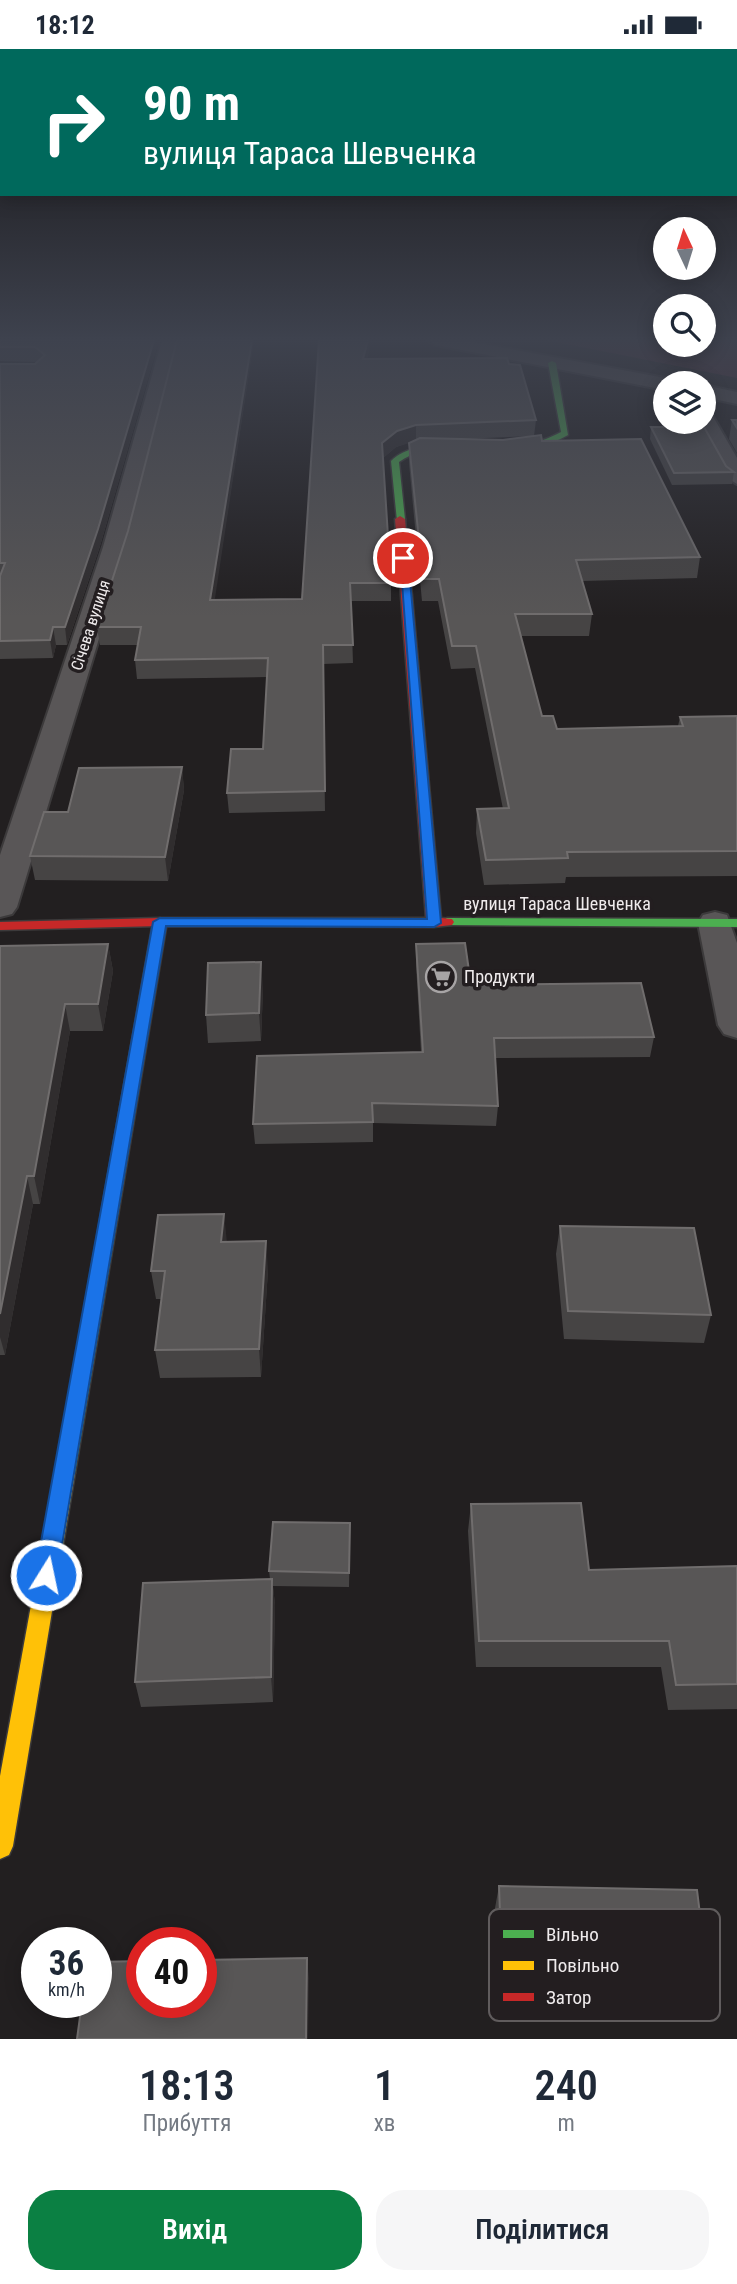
<!DOCTYPE html>
<html lang="uk">
<head>
<meta charset="utf-8">
<style>
  body { margin:0; font-family:"Roboto Condensed",sans-serif; background:#f6f6f7; color:#1f2937; height:100vh; display:flex; flex-direction:column; font-size:26px; white-space:nowrap }
  * { box-sizing:border-box; margin:0 }
  p { font-size:23px; color:#747a83 }
  .icon { flex:none; width:38px; height:38px; fill:none; stroke:currentColor; stroke-width:2; stroke-linecap:round; stroke-linejoin:round }
  .map { position:relative; height:1990px; overflow:hidden }
  .drawer { display:flex; flex-direction:column; background:#fff; flex:1 }
  .drawer>* { flex:none }
  .guide { position:absolute; left:0px; top:0px; width:738px; height:147px; box-shadow:0 4px 18px #0003; background:#00695c; color:#fff; overflow:hidden }
  .needle { width:46px; rotate:356deg }
  .buttons { position:absolute; left:653px; top:168px; display:grid; gap:14px }
  .buttons a { display:grid; place-items:center; width:63px; height:63px; border-radius:50%; background:#fff; box-shadow:0 4px 18px #0003; font-size:35px }
  .speed { position:absolute; left:21px; top:1878px; display:flex; gap:14px; font-size:35px; font-weight:700; text-align:center }
  .speed>* { display:grid; place-content:center; width:91px; height:91px; border-radius:50%; background:#fff; box-shadow:0 4px 18px #0003; line-height:1 }
  .speed small { font-size:18px; font-weight:400 }
  .speed .limit { border:10px solid #d22; background:#fff; color:#111 }
  .pin { position:absolute; display:grid; place-items:center; width:60px; height:60px; color:#fff; margin:-30px; border:4px solid #fff; border-radius:50%; box-shadow:0 2px 7px #0007 }
  .me { position:absolute; width:77px; margin:-38px; rotate:10deg; stroke-linejoin:round; filter:drop-shadow(0 0 5px #0008) }
  .turn { display:flex; align-items:center; gap:24px; height:147px; padding:0 28px; font-size:32px }
  .turn .icon { width:91px; height:91px; stroke-width:2.5 }
  .turn b { display:block; font-size:49px; line-height:60px }
  .eta { display:flex; justify-content:space-evenly; align-items:center; height:119px; text-align:center }
  .eta b { font-size:42px; font-weight:600; line-height:49px }
  .cta { display:flex; gap:14px; margin-top:auto; padding:14px 28px }
  .cta a { flex:1; height:80px; border-radius:28px; background:#0b8043; color:#fff; font-size:28px; font-weight:600; line-height:80px; text-align:center }
  .cta a+a { background:#f6f6f7; color:#1f2937 }
  .status { display:flex; justify-content:space-between; align-items:center; height:49px; padding:0 35px; background:#fff; direction:ltr }
  .status svg { height:19px; fill:currentColor }
  .map>svg:first-child { display:block }
</style>
</head>
<body>
<div class="status"><b>18:12</b><svg viewBox="0 0 49 12"><path d="M0 12V9h3v3zM5 12V6h3v6zM10 12V3h3v9zM15 12V0h3v12zM26 1h20v11H26zM47 4h2v5h-2z"/></svg></div>
<div class="map">
<svg width="737" height="1990" viewBox="0 0 737 1990">
  <rect width="100%" height="100%" fill="#221f20"/>
  <path fill="#522a38" d="M546,291H665V296H704V291H737V329Z"/>
  <g fill="none" stroke-linecap="round" stroke-linejoin="round">
    <g stroke="#3c3a3b" stroke-width="4">
      <g id="street">
        <path d="M162,291H180L127,498L17,858L12,865L0,868V806L103,498Z"/>
        <path d="M427,291H462L665,329L674,334H665V341L436,296Z"/>
        <path d="M704,336L737,343V355L704,348Z"/>
        <path d="M704,362L711,364L737,409V435L726,428L696,373H704Z"/>
        <path d="M715,863L727,866L737,894V989L724,985L718,976L698,874L703,866Z"/>
      </g>
    </g>
    <g stroke="#3c3a3b" stroke-width="3">
      <g id="fast">
        <path d="M552,312L556,314L568,386C552,395 535,400 516,402C483,404 427,392 399,413L405,470L397,472L391,412C418,385 483,400 519,396C534,395 548,390 561,383L548,314Z"/>
        <path d="M160,869L167,873L75,1424L72,1431L65,1433L58,1431L55,1424L153,873Z"/>
        <path d="M447,869L737,870V878L442,876L440,873Z"/>
      </g>
    </g>
    <g stroke="#3c3a3b" stroke-width="3">
      <path id="slow" d="M65,1415L72,1417L75,1424L13,1797L9,1806L0,1810V1727L55,1424L58,1417Z"/>
    </g>
    <g stroke="#3c3a3b" stroke-width="3">
      <path id="jam" d="M400,467L405,470L441,869L452,870L454,873L452,876L434,878L160,877L0,881V873L160,869H426L395,470Z"/>
    </g>
    <use href="#street" fill="#595657" fill-rule="evenodd"/>
    <use href="#fast" fill="#4caf50" fill-rule="evenodd"/>
    <use href="#slow" fill="#ffc107" fill-rule="evenodd"/>
    <use href="#jam" fill="#c62828" fill-rule="evenodd"/>
  </g>
  <g fill="#464444">
    <path d="M0,291H159L100,497L67,596H56L53,609L0,610V315H35L37,313L0,312Z"/>
    <path d="M254,291L214,551L302,550L369,291V301L367,310L509,315L536,371L534,387L460,390L542,392L700,508L697,529L582,532L592,565L589,587H521L542,667L557,680L678,677L680,668L737,667V827L566,828L565,834L484,836L476,784L477,760H503L475,619L451,620L438,552H422L409,414V394L411,393L396,398L383,409L391,534V552H351L353,614L323,615L325,762L229,764L227,744L263,700L267,628L137,630L135,611L138,596H100L97,578L128,482Z"/>
    <path d="M732,371H737V404L729,390Z"/>
    <path d="M651,378L726,417L734,423L732,435L672,436L650,390Z"/>
    <path d="M182,718L184,741L168,832L35,831L30,807L68,763Z"/>
    <path d="M108,895L113,922L103,982H70L40,1155H33L5,1306H0V897Z"/>
    <path d="M416,895L471,936L654,988L650,1008L495,1009L498,1057L496,1077L373,1074V1093L255,1095L253,1075L421,1003L416,915Z"/>
    <path d="M263,940L261,992L208,994L206,966Z"/>
    <path d="M224,1165L226,1193L268,1221L261,1328L160,1329L155,1301L161,1250H156L151,1222Z"/>
    <path d="M560,1177L711,1266L704,1294L564,1290L556,1205Z"/>
    <path d="M471,1455L589,1521L737,1517V1660L668,1661L661,1618H476L468,1482Z"/>
    <path d="M350,1489L349,1538L273,1537L275,1556L273,1653L141,1658L135,1633L270,1530L269,1522Z"/>
    <path d="M499,1837L710,1947L700,1966L500,1963L495,1859Z"/>
  </g>
  <g fill="#302d2e">
    <path d="M154,291H159L100,497L67,596L65,578Z"/>
    <path d="M252,291H254L212,569L210,551Z"/>
    <path d="M368,291H369V301L363,324V310Z"/>
    <path d="M416,376V392L396,398L382,410V394L397,382Z"/>
    <path d="M53,578L56,596L53,609L50,591Z"/>
    <path d="M182,718L184,741L168,832L165,808Z"/>
    <path d="M108,895L113,922L103,982L98,955Z"/>
    <path d="M261,913L263,940L261,992L259,964Z"/>
    <path d="M65,955L70,982L40,1155L34,1127Z"/>
    <path d="M27,1127L33,1155L5,1306L0,1288V1265Z"/>
    <path d="M224,1165L227,1194L221,1193Z"/>
    <path d="M266,1192L268,1221L261,1328L259,1300Z"/>
    <path d="M272,1530L275,1556L273,1653L271,1628Z"/>
    <path d="M307,1909L309,1929L308,1990H306Z"/>
  </g>
  <g fill="#585656" stroke="#706d6d" stroke-width="2">
    <path d="M0,291H154L98,480L65,578H53L50,591L0,592V527L5,514H0V315H35L45,306L35,298H0Z"/>
    <path d="M177,291H252L210,551L302,550L319,291H368L363,310L507,309L509,315L520,316L536,371L416,376L397,382L382,394L391,534H350L353,596H323L325,742L227,744L231,700H263L268,609L135,611L141,578H97L128,482Z"/>
    <path d="M732,371H737V379Z"/>
    <path d="M651,378H704L726,417L734,423L674,424Z"/>
    <path d="M541,386L542,392L641,390L700,508L576,511L592,565H515L542,667H553L557,680L683,677L680,668L737,667V802L567,803L568,809L486,811L477,760L509,759L476,597H452L439,530H423L409,394L420,389L503,391Z"/>
    <path d="M182,718L165,808L30,807L44,763H68L79,719Z"/>
    <path d="M465,894L471,936L641,934L654,988L494,989L498,1057L372,1054L373,1073L253,1075L257,1007L423,1003L416,895Z"/>
    <path d="M108,895L98,955H65L34,1127H27L0,1265V897Z"/>
    <path d="M261,913L259,964L206,966L208,914Z"/>
    <path d="M224,1165L221,1193L266,1192L259,1300L155,1301L165,1222H151L158,1166Z"/>
    <path d="M560,1177L694,1179L711,1266L568,1262Z"/>
    <path d="M581,1454L589,1521L737,1517V1635L676,1636L669,1592H479L471,1455Z"/>
    <path d="M273,1473L350,1474L349,1524L269,1522Z"/>
    <path d="M272,1530L271,1628L135,1633L143,1534Z"/>
    <path d="M499,1837L697,1841L710,1947L503,1944Z"/>
    <path d="M307,1909L306,1990H77L82,1953H96V1913L142,1912V1953H201V1911Z"/>
  </g>
  <linearGradient id="sky" x2="0" y2="1"><stop stop-color="#131112"/><stop offset="0.51" stop-color="#3e424e"/><stop offset="1" stop-color="#3e424e" stop-opacity="0"/></linearGradient>
  <rect width="737" height="569" fill="url(#sky)"/>
  <path fill="#1a73e8" stroke="#114b97" stroke-width="2" d="M400,507L408,509L441,874L434,878L166,877L57,1526L54,1534L46,1537L38,1534L35,1526L153,873L160,869L427,870Z"/>
  <defs>
    <g id="supermarket-ring" transform="scale(1.575)"><circle r="9.5" fill="#231e20" stroke="#a7a4a5" stroke-width="1.5"/><path d="M-6-5.5h2.5l.6 2H6L4.5 2H-2.5L-4.4-4H-6ZM-1.5 3.2a1.3 1.3 0 1 0 .1 0ZM3 3.2a1.3 1.3 0 1 0 .1 0Z" fill="#a7a4a5"/></g>
  </defs>
  <g fill-rule="evenodd">
    <use href="#supermarket-ring" x="441" y="928"/>
  </g>
  <g text-anchor="middle" stroke-width="7" stroke-linejoin="round" paint-order="stroke">
    <g font-size="16" fill="#efebec" stroke="#231e20">
      <text transform="translate(90 576) rotate(-72)" y="6">Січева вулиця</text>
    </g>
    <g font-size="18" fill="#efebec" stroke="#231e20">
      <text x="557" y="861">вулиця Тараса Шевченка</text>
    </g>
    <g font-size="18" fill="#efebec" stroke="#231e20" text-anchor="start">
      <text x="464" y="934">Продукти</text>
    </g>
  </g>
  <rect x="489" y="1860" width="231" height="112" rx="10" fill="#231e20" stroke="#605c5d" stroke-width="2"/>
  <rect x="503" y="1881" width="31" height="8" fill="#4caf50"/>
  <rect x="503" y="1912" width="31" height="9" fill="#ffc107"/>
  <rect x="503" y="1944" width="31" height="8" fill="#c62828"/>
  <g font-size="19" fill="#efebec">
    <text x="546" y="1892">Вільно</text>
    <text x="546" y="1923">Повільно</text>
    <text x="546" y="1955">Затор</text>
  </g>
</svg>
<div class="buttons">
<a><svg class="needle" viewBox="-14 -14 28 28"><path d="M0-13l5 13h-10z" fill="#e53935"/><path d="M0 13l5-13h-10z" fill="#747a83"/></svg></a>
<a><svg class="icon" aria-label="search" viewBox="0 0 24 24"><circle cx="10" cy="10" r="6"/><path d="M15 15l6 6"/></svg></a>
<a><svg class="icon" aria-label="layers" viewBox="0 0 24 24"><path d="M12 4l9 5-9 5-9-5zM3 14l9 5 9-5"/></svg></a>
</div>
<div class="speed"><div>36<small>km/h</small></div><div class="limit">40</div></div>
<div class="pin" style="left:403px;top:509px;background:#d93025"><svg class="icon" aria-label="arrive" viewBox="0 0 24 24"><path d="M6 21V4h12l-3 4 3 4H6"/></svg></div>
<svg class="me" style="left:46px;top:1526px" viewBox="-20 -20 40 40"><circle r="17" fill="#1a73e8" stroke="#fff" stroke-width="3"/><path d="M0-11L8 9 0 5-8 9z" fill="#fff"/></svg>
<div class="guide">
<div class="turn"><svg class="icon" aria-label="right" viewBox="0 0 24 24"><path d="M7 20v-9h11M14 6l5 5-5 5"/></svg><div><b>90 m</b>вулиця Тараса Шевченка</div></div>
</div>
</div>
<section class="drawer">
<div class="eta">
<div><b>18:13</b><p>Прибуття</p></div>
<div><b>1</b><p>хв</p></div>
<div><b>240</b><p>m</p></div>
</div>
<div class="cta"><a>Вихід</a><a>Поділитися</a></div>
</section>
</body>
</html>
